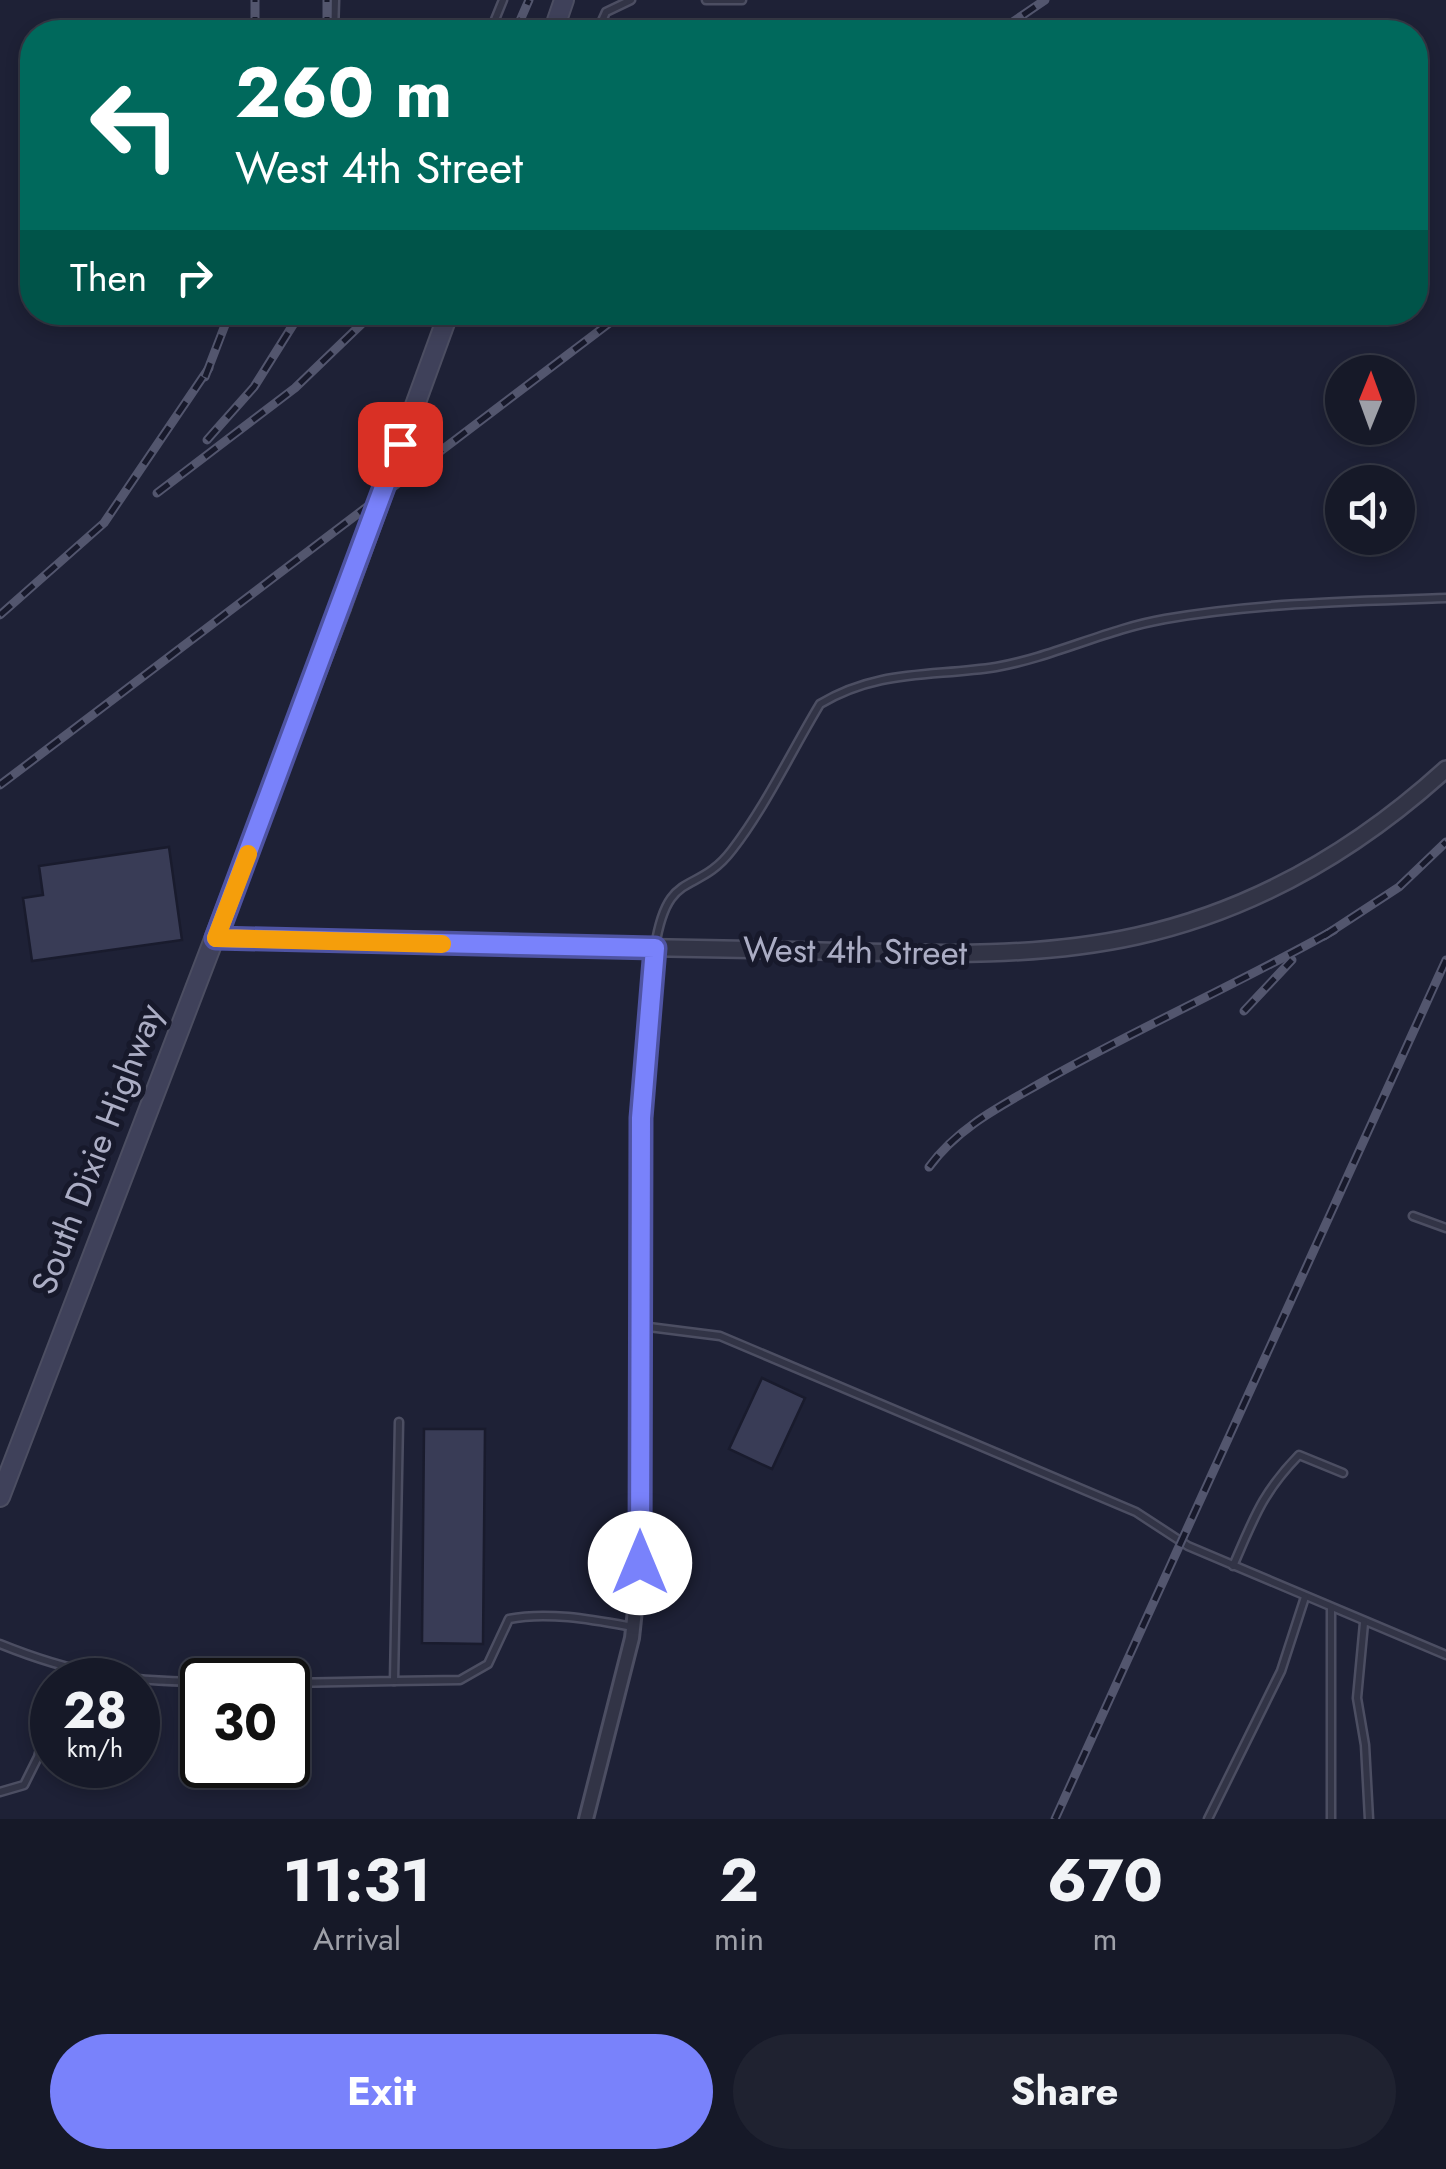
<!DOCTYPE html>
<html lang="en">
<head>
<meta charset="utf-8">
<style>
  body { margin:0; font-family:Jost,sans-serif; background:#1f2230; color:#f1f3f6; height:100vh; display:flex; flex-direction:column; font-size:38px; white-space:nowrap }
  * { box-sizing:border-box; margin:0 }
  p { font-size:32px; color:#9ea0a8 }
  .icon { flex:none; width:55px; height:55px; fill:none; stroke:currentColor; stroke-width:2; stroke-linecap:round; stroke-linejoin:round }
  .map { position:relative; height:1819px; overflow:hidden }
  .side { display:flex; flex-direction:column; background:#161928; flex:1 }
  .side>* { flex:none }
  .top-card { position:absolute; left:20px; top:20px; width:1408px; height:305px; border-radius:40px; box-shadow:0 5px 15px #0003,0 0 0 2px #353845; background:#00695c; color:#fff; overflow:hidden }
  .needle { width:65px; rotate:1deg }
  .buttons { position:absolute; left:1325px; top:355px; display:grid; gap:20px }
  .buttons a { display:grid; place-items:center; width:90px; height:90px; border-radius:50%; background:#161928; box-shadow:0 5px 15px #0003,0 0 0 2px #353845; font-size:50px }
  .speed { position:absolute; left:30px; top:1658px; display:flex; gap:20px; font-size:50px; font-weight:700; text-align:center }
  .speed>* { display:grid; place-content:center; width:130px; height:130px; border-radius:50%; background:#161928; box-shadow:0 5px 15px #0003,0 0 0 2px #353845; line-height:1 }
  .speed small { font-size:25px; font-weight:400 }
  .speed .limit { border:5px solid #111; border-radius:15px; background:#fff; color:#111 }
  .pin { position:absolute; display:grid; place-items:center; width:85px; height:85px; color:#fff; margin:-42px; border-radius:20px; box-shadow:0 5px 15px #0006 }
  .me { position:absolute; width:110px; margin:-55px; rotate:0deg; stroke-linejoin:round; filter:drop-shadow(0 0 8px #0008) }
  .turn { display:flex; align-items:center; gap:35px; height:210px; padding:0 50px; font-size:45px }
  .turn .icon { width:130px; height:130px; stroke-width:2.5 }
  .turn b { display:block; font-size:70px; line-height:85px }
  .then { display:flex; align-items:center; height:95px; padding:0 50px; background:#0003; gap:20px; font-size:38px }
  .eta { display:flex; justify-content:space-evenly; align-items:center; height:170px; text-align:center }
  .eta b { font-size:60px; font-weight:700; line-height:70px }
  .primary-button { display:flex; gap:20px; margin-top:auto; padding:20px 50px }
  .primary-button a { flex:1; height:115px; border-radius:60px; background:#7982fb; color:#fff; font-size:40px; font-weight:700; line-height:115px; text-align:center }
  .primary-button a+a { background:#1f2230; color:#f1f3f6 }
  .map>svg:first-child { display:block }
</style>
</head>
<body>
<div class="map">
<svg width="1446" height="1819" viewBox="0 0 1446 1819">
  <rect width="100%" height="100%" fill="#1e2136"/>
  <g fill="#393c56" stroke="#191b2d" stroke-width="2.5">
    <path d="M169,847L182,940L32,961L23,898L43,895L39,866Z"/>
    <path d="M762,1378L805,1398L772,1469L729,1449Z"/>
    <path d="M424,1429H485L483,1644L422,1643Z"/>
  </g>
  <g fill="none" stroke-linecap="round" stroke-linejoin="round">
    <g stroke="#4c4e62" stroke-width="11">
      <g id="service">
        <path d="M706,0H742"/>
        <path d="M334,32L335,0"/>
        <path d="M490,32L503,0"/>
        <path d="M597,32L606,12L631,0"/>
        <path d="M655,947C668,866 696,897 732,850C766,806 791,752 820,704C879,669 931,677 996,667C1053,657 1107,629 1165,619C1257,603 1353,601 1446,598"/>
        <path d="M1413,1216L1446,1228"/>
        <path d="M641,1326L720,1336L1136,1512L1188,1546L1446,1655"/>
        <path d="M1233,1566C1254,1518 1262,1493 1299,1455L1343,1473"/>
        <path d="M1331,1608V1819"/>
        <path d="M1364,1623L1357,1698L1365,1745L1369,1819"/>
        <path d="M0,1644C74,1674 123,1681 202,1682"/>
        <path d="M58,1680L62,1669"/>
        <path d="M394,1681L460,1680L488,1664L509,1619C548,1611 594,1620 633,1627"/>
        <path d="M288,1683L394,1681L399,1422"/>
        <path d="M0,1792L24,1785L38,1757L52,1702"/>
        <path d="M1208,1819L1281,1671L1305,1597"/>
      </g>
    </g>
    <g stroke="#4c4e62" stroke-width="18">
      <path id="minor" d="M586,1819L632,1638L640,1563L641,1117L655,948"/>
    </g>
    <g stroke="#4c4e62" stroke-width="20">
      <path id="tertiary" d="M216,938C402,943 589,947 775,950C895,952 1020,962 1137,936C1254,910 1358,849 1446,769"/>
    </g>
    <g stroke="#4c4e62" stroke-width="22">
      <g id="secondary">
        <path d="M553,32L564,0"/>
        <path d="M0,1497L341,608"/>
      </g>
    </g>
    <use href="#service" stroke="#323446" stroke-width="6"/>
    <use href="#minor" stroke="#323446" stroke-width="12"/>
    <use href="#tertiary" stroke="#323446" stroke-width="15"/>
    <use href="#secondary" stroke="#3f415a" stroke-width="18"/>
    <g stroke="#53566e" stroke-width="9">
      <g id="rail">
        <path d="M255,32V0"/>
        <path d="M327,32V0"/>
        <path d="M515,32L529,0"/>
        <path d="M998,32L1045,0"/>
        <path d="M205,377L230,312"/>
        <path d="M207,440L254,387L301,312"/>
        <path d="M157,493L295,388L374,312"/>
        <path d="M0,615L104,523L209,368"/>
        <path d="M0,785L624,312"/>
        <path d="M1324,936L1399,887L1446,842"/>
        <path d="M1244,1011L1292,960"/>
        <path d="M929,1167C959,1126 1003,1105 1046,1080C1140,1027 1240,983 1334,930"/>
        <path d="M1055,1819L1446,960"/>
      </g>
    </g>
    <use href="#rail" stroke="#17192b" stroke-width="5" stroke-dasharray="15" stroke-linecap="butt"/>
    <g stroke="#4c4e62" stroke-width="22" stroke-linecap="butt">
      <path id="secondary-bridge" d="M341,608L449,312"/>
    </g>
    <use href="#secondary-bridge" stroke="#3f415a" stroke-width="18"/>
  </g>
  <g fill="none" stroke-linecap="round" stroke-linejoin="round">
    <g stroke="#4f54a3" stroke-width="25">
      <path id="route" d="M400,444L216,938L655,948L641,1118L640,1563"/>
    </g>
    <use href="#route" stroke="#7982fb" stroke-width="18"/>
    <path stroke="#f59e0b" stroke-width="18" d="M248,854L216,938L442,944"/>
  </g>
  <g text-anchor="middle" stroke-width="10" stroke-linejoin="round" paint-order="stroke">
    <g font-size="35" fill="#abadc4" stroke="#17192b">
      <text transform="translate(855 951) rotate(1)" y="12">West 4th Street</text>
      <text transform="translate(97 1149) rotate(-69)" y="12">South Dixie Highway</text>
    </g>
  </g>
</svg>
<div class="buttons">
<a><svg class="needle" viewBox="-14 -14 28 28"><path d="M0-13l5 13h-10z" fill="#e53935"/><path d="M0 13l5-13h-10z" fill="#9ea0a8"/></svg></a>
<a><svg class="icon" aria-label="sound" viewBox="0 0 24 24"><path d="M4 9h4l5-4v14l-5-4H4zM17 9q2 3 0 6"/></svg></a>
</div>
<div class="speed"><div>28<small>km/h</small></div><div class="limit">30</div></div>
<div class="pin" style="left:400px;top:444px;background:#d93025"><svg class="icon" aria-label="arrive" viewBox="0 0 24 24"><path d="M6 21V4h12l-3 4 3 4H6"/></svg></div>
<svg class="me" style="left:640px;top:1563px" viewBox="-20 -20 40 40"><circle r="19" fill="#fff"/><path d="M0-13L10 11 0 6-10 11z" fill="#7982fb"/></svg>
<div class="top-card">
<div class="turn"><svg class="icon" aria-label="left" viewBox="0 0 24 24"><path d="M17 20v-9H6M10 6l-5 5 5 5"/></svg><div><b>260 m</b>West 4th Street</div></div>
<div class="then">Then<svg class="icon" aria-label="right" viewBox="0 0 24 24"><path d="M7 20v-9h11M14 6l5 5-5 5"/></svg></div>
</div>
</div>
<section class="side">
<div class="eta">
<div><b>11:31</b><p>Arrival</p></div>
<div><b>2</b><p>min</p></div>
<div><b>670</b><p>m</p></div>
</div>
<div class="primary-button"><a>Exit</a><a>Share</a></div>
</section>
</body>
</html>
